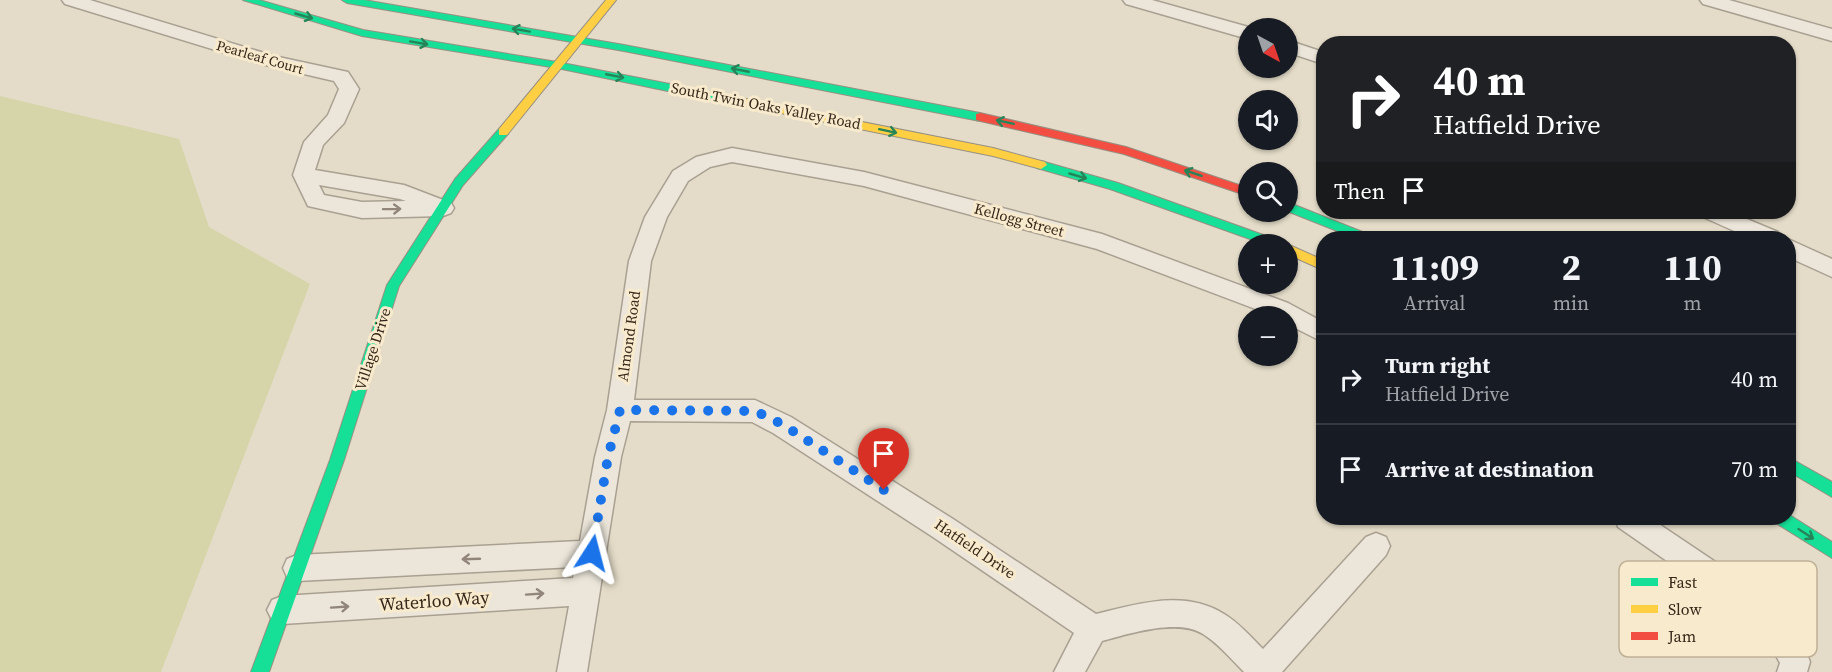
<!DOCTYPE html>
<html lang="en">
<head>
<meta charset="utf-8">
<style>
  body { margin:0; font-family:"Source Serif 4",serif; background:#242831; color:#f1f3f6; height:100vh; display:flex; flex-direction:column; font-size:22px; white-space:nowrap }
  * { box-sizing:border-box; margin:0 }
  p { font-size:20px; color:#9ea1a6 }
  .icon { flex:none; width:33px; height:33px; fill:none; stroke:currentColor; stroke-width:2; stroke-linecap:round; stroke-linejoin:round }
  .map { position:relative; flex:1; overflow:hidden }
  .sheet { position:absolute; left:1316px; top:231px; width:480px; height:294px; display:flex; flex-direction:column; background:#171b24; border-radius:24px; box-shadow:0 2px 4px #0004 }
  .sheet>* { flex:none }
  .top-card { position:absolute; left:1316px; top:36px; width:480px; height:183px; border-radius:24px; box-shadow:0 2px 4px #0004; background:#202124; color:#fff; overflow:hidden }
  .needle { width:39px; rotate:140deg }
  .fabs { position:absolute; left:1238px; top:18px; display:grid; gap:12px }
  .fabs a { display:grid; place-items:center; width:60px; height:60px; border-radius:50%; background:#171b24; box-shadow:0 2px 4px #0004; font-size:30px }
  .pin { position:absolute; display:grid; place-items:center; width:51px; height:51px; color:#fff; margin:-62px -26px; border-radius:50% 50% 50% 0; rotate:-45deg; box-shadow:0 0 6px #0007 }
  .pin .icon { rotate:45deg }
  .me { position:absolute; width:66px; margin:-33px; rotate:9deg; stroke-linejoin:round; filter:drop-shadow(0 0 4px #0008) }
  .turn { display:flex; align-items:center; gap:21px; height:126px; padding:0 18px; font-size:27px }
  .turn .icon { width:78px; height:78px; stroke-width:2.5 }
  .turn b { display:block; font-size:42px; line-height:51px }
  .then { display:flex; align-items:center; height:57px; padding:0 18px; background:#0003; gap:12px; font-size:22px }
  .eta { display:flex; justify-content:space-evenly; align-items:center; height:102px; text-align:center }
  .eta b { font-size:36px; font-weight:700; line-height:42px }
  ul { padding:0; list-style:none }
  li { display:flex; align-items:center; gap:18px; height:90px; padding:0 18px; border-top:2px solid #363941 }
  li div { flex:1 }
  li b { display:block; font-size:22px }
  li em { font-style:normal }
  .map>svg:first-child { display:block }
</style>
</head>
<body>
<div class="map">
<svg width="1832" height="672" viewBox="0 0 1832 672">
  <rect width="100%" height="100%" fill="#e4dcc8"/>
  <path fill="#d5d5a9" d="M0,96L179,139L209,227L310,284L161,672H0Z"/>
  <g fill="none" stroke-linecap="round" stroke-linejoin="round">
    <g stroke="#a9a092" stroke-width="3">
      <g id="street">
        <path d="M62,0H90L274,56L348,72L359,89L344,123L323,145L315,170L404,185L451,203L454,208L451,213L443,216L362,218L308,206L293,175L304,142L328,115L339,89L334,81L261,64L65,4ZM319,185L400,199L406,201L362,202L324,195Z"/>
        <path d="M1123,0H1152L1252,28H1248V39L1126,4Z"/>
        <path d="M1700,0H1729L1832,29V41L1703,4Z"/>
        <path d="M1287,40L1323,52V64L1287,52Z"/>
        <path d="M732,148L864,172L1102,234L1288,303L1323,322V342L1287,324V316H1274L1097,249L864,186L732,162L710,167L688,181L667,217L651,261L634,400H755L791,417L953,519L1096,614C1138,604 1184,589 1224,614C1239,623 1251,637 1263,649L1366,537L1376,533L1386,537L1390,546L1386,555L1282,672H1244C1231,659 1219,644 1203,634C1178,618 1129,634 1102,641L1085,672H1054L1074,633L933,537L773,433L752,422L630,421L621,457L587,672H557L569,606L282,624L272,620L267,610L272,600L282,596L573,578L575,567L297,581L287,577L283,568L287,559L297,555L580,541L595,457L607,410L629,261L645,217L673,171L696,157Z"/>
        <path d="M1700,212H1730L1778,232L1781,238H1750L1703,217Z"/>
        <path d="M1788,239L1832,259V277L1788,257Z"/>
        <path d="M1615,518H1650L1766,596L1787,619L1806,651L1810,662L1807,672H1777L1780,663L1767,639L1746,616L1618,527Z"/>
      </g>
    </g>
    <g stroke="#989082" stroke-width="2">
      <g id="fast">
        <path d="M243,0H259L363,30L557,62L721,94L727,98L721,102L557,68L362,36Z"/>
        <path d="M342,0H364L624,45L980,113L986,117L980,121L624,51L347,3Z"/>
        <path d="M503,128L509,132L507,135L463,185L399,286L344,460L269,672H251L330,460L387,285L455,179L499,129Z"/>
        <path d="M1041,161L1118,183L1280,241L1282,244H1264L1110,189L1037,168L1035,165Z"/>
        <path d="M1287,202L1370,235L1372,238H1355L1287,211Z"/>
        <path d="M1788,457L1832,482V497L1788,471Z"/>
        <path d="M1788,514L1832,542V558L1776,523L1774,518H1788Z"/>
      </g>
    </g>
    <g stroke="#989082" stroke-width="2">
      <g id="slow">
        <path d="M606,0H616L507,135H499V129Z"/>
        <path d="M721,94L993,148L1045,162L1047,165L1041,169L993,156L717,100V96Z"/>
        <path d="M1287,244L1323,260V270L1287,254Z"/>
      </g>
    </g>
    <g stroke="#989082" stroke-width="2">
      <path id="jam" d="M980,113L1126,147L1248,188V196L1124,154L976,120V114Z"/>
    </g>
    <use href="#street" fill="#ece6da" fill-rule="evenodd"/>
    <use href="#fast" fill="#16e098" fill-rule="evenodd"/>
    <use href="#slow" fill="#ffcf43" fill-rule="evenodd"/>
    <use href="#jam" fill="#f24e42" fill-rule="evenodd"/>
  </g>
  <defs><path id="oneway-shaft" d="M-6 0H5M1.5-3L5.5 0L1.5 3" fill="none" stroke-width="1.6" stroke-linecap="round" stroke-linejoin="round" transform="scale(1.5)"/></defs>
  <g stroke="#268459">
    <use href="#oneway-shaft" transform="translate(304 16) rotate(16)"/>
    <use href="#oneway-shaft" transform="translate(521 30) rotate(-170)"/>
    <use href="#oneway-shaft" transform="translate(419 43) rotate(10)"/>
    <use href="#oneway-shaft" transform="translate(740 70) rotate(-169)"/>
    <use href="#oneway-shaft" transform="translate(615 76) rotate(11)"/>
    <use href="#oneway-shaft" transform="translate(1005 122) rotate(-168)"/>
    <use href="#oneway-shaft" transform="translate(888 131) rotate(12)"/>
    <use href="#oneway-shaft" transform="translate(1193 173) rotate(-162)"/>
    <use href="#oneway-shaft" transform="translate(1078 176) rotate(16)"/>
    <use href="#oneway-shaft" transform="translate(1806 534) rotate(33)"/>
  </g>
  <g stroke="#92867a">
    <use href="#oneway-shaft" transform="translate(392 209) rotate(-1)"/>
    <use href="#oneway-shaft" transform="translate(471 559) rotate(178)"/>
    <use href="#oneway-shaft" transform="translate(535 594) rotate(-4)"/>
    <use href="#oneway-shaft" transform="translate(340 607) rotate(-4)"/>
  </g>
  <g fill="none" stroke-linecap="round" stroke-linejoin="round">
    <path stroke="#1a73e8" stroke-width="10" stroke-dasharray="0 18" d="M592,553L608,457L620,410L755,411L782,424L884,490"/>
  </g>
  <g text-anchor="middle" stroke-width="6" stroke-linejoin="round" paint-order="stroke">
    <g font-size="14" fill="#37271a" stroke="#f8eacc">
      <text transform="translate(260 57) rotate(16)" y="5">Pearleaf Court</text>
    </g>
    <g font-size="15" fill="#37271a" stroke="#f8eacc">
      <text transform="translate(766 106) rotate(11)" y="5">South Twin Oaks Valley Road</text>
      <text transform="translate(1019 220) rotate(15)" y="5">Kellogg Street</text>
      <text transform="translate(629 336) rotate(-82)" y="5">Almond Road</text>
      <text transform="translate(373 349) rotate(-72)" y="5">Village Drive</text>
      <text transform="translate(975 549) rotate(34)" y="5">Hatfield Drive</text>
    </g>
    <g font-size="18" fill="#37271a" stroke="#f8eacc">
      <text transform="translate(434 601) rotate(-4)" y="6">Waterloo Way</text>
    </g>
  </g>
  <rect x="1619" y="561" width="198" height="96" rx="9" fill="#f8eacc" stroke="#beb097" stroke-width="1.5"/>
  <rect x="1631" y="578" width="27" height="8" fill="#16e098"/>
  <rect x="1631" y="605" width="27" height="8" fill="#ffcf43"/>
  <rect x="1631" y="632" width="27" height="8" fill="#f24e42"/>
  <g font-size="16" fill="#37271a">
    <text x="1668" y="588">Fast</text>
    <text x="1668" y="615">Slow</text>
    <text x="1668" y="642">Jam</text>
  </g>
</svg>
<div class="fabs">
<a><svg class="needle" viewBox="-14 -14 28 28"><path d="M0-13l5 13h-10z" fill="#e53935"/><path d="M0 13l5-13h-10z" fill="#9ea1a6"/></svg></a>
<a><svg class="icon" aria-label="sound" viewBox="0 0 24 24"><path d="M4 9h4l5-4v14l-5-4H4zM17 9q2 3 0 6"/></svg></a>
<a><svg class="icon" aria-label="search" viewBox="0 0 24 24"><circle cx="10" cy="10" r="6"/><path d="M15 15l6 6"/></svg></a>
<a>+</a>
<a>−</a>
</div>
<div class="pin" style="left:884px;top:490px;background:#d93025"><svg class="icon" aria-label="arrive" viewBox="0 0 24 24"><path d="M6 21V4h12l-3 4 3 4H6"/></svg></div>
<svg class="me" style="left:592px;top:553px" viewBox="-20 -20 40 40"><path d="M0-17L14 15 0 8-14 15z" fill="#1a73e8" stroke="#fff" stroke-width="4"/></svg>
<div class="top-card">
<div class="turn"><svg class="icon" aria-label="right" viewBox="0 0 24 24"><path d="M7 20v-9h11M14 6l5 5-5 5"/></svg><div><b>40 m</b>Hatfield Drive</div></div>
<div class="then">Then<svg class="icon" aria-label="arrive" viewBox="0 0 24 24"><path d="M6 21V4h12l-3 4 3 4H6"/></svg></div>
</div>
<section class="sheet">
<div class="eta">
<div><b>11:09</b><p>Arrival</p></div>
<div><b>2</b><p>min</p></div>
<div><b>110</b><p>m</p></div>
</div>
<ul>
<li><svg class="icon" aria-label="right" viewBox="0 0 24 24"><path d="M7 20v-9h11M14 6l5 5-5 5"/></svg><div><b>Turn right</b><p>Hatfield Drive</p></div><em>40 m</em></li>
<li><svg class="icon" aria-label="arrive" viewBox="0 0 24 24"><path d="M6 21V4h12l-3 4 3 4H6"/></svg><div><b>Arrive at destination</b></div><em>70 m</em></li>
</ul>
</section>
</div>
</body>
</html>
